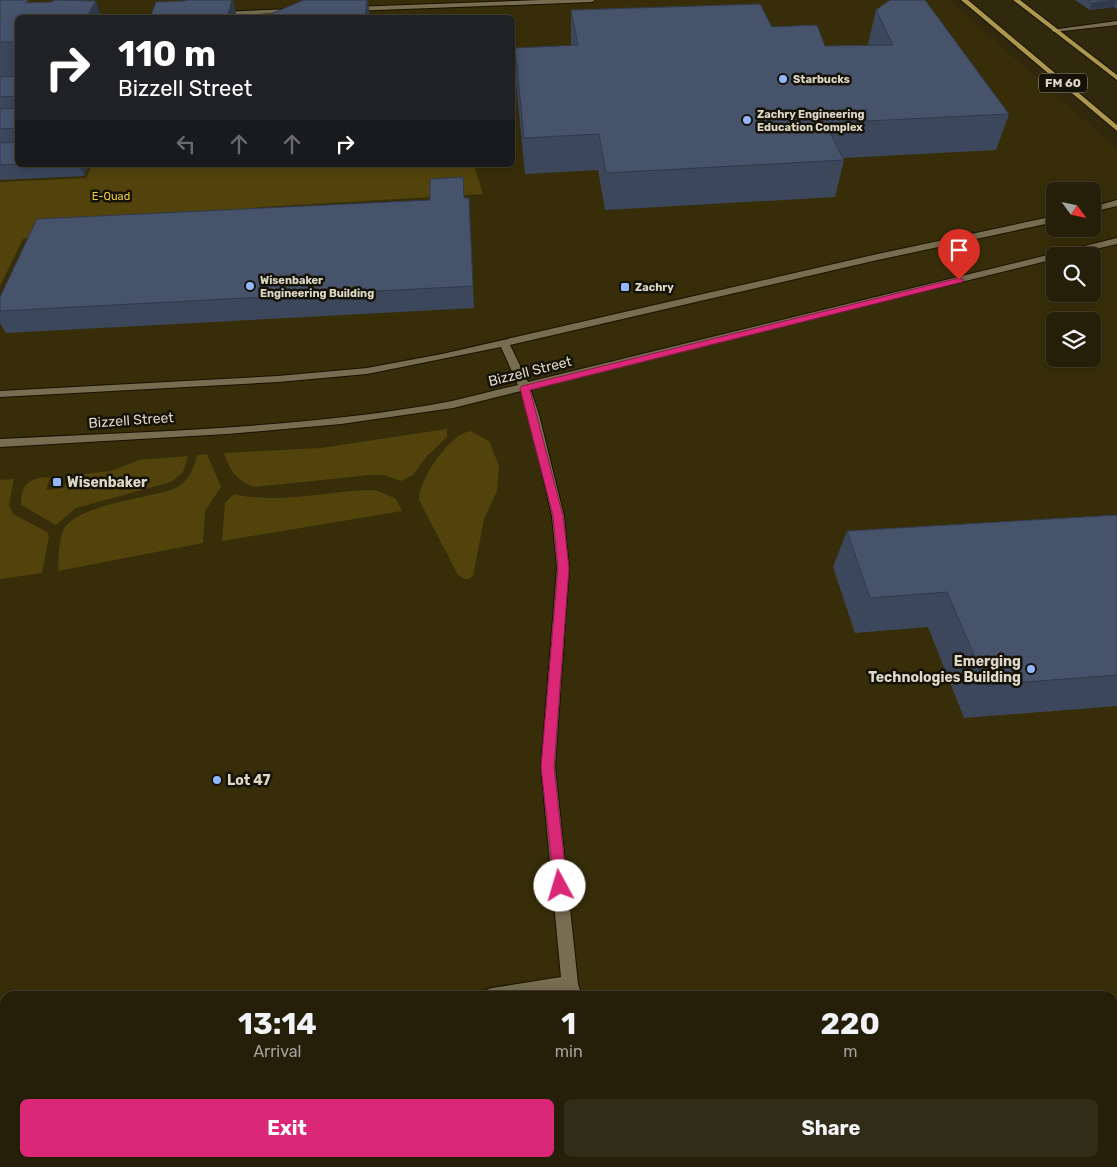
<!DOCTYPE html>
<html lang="en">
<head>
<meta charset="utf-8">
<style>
  body { margin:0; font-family:Rubik,sans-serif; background:#312c18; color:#f1f3f6; height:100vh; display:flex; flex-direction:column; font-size:19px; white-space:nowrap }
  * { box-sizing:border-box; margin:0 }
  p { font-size:16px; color:#a3a29c }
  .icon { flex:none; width:28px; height:28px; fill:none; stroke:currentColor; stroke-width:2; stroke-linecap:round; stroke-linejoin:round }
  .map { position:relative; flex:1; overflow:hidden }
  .details { position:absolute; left:0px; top:991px; width:1118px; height:176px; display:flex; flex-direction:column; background:#251f0a; border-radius:15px 15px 0 0; box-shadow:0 2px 12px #0003,0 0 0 1px #423d2b }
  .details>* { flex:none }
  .hud { position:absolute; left:15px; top:15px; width:500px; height:152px; border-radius:8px; box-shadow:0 2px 12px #0003,0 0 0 1px #423d2b; background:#202124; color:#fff; overflow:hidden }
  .needle { width:32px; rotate:123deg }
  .buttons { position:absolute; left:1046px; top:182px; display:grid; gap:10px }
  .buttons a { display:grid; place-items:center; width:55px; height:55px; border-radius:8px; background:#251f0a; box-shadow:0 2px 12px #0003,0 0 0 1px #423d2b; font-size:25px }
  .pin { position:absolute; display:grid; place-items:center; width:42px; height:42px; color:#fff; margin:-51px -21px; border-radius:50% 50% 50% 0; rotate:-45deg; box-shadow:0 0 5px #0007 }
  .pin .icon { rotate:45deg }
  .me { position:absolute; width:55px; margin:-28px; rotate:354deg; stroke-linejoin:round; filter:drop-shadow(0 0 4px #0008) }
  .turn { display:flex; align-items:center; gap:18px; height:105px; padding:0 20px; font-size:22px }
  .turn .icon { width:65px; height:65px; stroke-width:2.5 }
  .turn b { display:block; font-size:35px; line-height:42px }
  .lanes { display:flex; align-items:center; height:48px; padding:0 20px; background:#0003; justify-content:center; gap:25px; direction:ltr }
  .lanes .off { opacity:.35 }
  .eta { display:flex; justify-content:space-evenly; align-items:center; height:85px; text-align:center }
  .eta b { font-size:30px; font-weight:700; line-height:35px }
  .primary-button { display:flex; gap:10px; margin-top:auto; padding:10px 20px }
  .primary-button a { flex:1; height:58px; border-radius:8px; background:#db2777; color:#fff; font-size:20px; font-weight:700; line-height:58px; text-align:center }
  .primary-button a+a { background:#312c18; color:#f1f3f6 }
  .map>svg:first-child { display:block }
</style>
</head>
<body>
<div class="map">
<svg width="1117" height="1167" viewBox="0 0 1117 1167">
  <rect width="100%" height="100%" fill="#31290e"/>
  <path fill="#372e09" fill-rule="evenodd" d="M0,0H949L1117,149V1167H0ZM18,18H512V165H18ZM1055,191H1092V229H1055ZM1055,256H1092V294H1055ZM1055,321H1092V359H1055ZM5,996H1112V1162H5Z"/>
  <g fill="#52430d">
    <path d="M92,165H474L483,194L262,207L173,222L49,233L23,239L0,286V182L86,178Z"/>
    <path d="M447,429V437L427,456L413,475L401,481L384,475H370L253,487C236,479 229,470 224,453L321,448Z"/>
    <path d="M470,431L489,441L499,466L497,491L484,519L473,576C467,581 464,579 458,575L419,500C419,479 449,435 470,431Z"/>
    <path d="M207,454L221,487L205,511L203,543L58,571C59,558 58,536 66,526C82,505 147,498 174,489C189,481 193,471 197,455Z"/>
    <path d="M188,456L183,472L171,482L76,508L56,525L21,505C21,483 29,478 50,477L46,490L64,488L68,476L111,471L139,460Z"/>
    <path d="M14,479L9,505L13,514L47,532L49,536L42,573L0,579V480Z"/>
    <path d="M376,490L396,499L402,511L222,541L225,503L234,494C280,505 330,490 376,490Z"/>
  </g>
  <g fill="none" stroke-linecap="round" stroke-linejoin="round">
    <g stroke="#191100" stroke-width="2">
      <g id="minor">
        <path d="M541,0H595L592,2L352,11L349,9L352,7Z"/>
        <path d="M292,9L294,10V12L220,16L217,14L220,12Z"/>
        <path d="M168,14L171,16L170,17L116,18Z"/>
        <path d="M1117,21V25L1054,32L1051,30Z"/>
        <path d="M1117,200V206L1092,212V207Z"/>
        <path d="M1055,216V222L873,261L510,345L528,382L1117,238V244L1065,256H1055V259L530,388L539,415L564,516L569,568L555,767L578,984L582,996H566L565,993L545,996H484L486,990L492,988L561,977L541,767L557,568L552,516L529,415L521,391L453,408L341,424L227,434L0,447V439C150,431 304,429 452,401C474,396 496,390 518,385L501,347L367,374L278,382L0,397V391L278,376L367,368L442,354L873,255Z"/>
        <path d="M607,1162H625L626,1167H608Z"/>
      </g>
    </g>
    <g stroke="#191100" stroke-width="2">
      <g id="major">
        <path d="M961,0H968L1117,125V131Z"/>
        <path d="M1013,0H1020L1117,75V80Z"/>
      </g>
    </g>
    <use href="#minor" fill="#776e51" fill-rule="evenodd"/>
    <use href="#major" fill="#ab974f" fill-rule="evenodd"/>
  </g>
  <g fill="#3c475c">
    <path d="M0,0H28L29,3L51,2L55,0H86L102,18H18V165H88L84,176L0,180Z"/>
    <path d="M1075,0H1117V9L1114,7L1090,10Z"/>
    <path d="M571,10L772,27L825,46L869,45L868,44L876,10L1009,114L996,150L843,158L844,160L835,197L605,210L598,170L525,174L516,83L515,48L571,46Z"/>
    <path d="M463,177L464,198H469L474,308L6,333L0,323V297L430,200Z"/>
    <path d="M1117,515V706L964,718L928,627L855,633L833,567L847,531Z"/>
    <path d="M858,1162H1112L1117,1167H859Z"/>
  </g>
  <g fill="#313a4b">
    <path d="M84,0H86L90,12L96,1L102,18H88L83,1Z"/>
    <path d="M233,0L237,18H227Z"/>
    <path d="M367,0H368L370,18H365Z"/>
    <path d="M1117,0L1114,7L1090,10L1092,3Z"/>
    <path d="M79,165H88L84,176Z"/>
  </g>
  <g fill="#46536b" stroke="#313a4b">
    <path d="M0,0H28L25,3L51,2L55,0L96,1L87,16L77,17V18H18V42H0Z"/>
    <path d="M187,0H232L227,18H150L156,2L184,1Z"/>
    <path d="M304,0H367L365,18H261Z"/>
    <path d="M890,0H925L1009,114L825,123L844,160L606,173L599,134L524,138L515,48L578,45L571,10L760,4L772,27L817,25L825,46L893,45L876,10Z"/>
    <path d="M1088,0H1117L1092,3Z"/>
    <path d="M18,76V96L0,97V77Z"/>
    <path d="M18,108V128L0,129V109Z"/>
    <path d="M18,142V164L0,165V143Z"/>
    <path d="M463,177L464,198H469L473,286L0,311V297L37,219L430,200V179Z"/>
    <path d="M1117,515V675L987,685L947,592L870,598L847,531Z"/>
    <path d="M1117,1034V1167H875L873,1162H1112V1035Z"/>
  </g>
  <path fill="#db2777" stroke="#8e194d" d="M959,278L964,280L962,282L530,390L563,516L569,568L554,767L567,886L565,891L560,893L555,891L541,767L558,568L553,516L520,388L522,386Z"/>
  <g fill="#92b7fd" stroke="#151207" stroke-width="2">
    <circle cx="783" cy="79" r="5"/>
    <circle cx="747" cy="120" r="5"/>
    <circle cx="250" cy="286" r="5"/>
    <rect x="620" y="282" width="10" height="10" rx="2.5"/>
    <rect x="52" y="477" width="10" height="10" rx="2.5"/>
    <circle cx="1031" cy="669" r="5"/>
    <circle cx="217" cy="780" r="5"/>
  </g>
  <g text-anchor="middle" stroke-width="5" stroke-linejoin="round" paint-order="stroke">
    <g font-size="11" font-weight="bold" fill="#dcd7c7" stroke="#151207" text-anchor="start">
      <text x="793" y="83">Starbucks</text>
      <text x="757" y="118">Zachry Engineering<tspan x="757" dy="13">Education Complex</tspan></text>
      <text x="260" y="284">Wisenbaker<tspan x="260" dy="13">Engineering Building</tspan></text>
      <text x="635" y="291">Zachry</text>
    </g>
    <g font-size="11" fill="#f0cb3f" stroke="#151207">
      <text x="111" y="200">E-Quad</text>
    </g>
    <rect fill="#151207" stroke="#a09c8d" stroke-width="1" x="1039" y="73.5" width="48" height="19" rx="4"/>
    <g font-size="12" font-weight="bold" fill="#dcd7c7">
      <text x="1063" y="87">FM 60</text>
    </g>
    <g font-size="14" fill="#dcd7c7" stroke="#151207">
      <text transform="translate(530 371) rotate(-14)" y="5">Bizzell Street</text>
      <text transform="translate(131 420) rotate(-4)" y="5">Bizzell Street</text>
    </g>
    <g font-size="14" font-weight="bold" fill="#dcd7c7" stroke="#151207" text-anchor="start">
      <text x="67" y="487">Wisenbaker</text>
      <text x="1021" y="666" text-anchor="end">Emerging<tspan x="1021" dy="16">Technologies Building</tspan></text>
      <text x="227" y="785">Lot 47</text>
    </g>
  </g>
</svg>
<div class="buttons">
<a><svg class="needle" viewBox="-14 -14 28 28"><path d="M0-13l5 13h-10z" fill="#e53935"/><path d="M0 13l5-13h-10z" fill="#a3a29c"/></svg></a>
<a><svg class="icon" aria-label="search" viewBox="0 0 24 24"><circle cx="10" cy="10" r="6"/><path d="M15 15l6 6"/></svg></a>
<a><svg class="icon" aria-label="layers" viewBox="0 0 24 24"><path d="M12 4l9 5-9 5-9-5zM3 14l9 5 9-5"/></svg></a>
</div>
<div class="pin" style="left:959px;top:280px;background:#d93025"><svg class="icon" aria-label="arrive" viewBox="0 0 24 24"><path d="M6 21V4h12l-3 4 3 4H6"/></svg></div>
<svg class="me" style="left:560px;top:886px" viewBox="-20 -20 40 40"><circle r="19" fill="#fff"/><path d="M0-13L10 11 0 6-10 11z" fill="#db2777"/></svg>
<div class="hud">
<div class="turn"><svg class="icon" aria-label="right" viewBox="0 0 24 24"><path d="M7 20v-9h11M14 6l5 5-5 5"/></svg><div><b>110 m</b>Bizzell Street</div></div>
<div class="lanes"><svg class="icon off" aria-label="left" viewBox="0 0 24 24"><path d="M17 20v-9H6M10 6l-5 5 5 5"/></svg><svg class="icon off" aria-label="ahead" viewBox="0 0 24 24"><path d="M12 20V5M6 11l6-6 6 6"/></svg><svg class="icon off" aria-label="ahead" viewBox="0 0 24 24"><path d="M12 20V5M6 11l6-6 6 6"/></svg><svg class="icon" aria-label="right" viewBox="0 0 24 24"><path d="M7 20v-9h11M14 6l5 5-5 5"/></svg></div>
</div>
<section class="details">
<div class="eta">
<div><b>13:14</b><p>Arrival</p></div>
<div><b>1</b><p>min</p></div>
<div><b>220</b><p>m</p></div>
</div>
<div class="primary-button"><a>Exit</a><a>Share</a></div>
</section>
</div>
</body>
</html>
